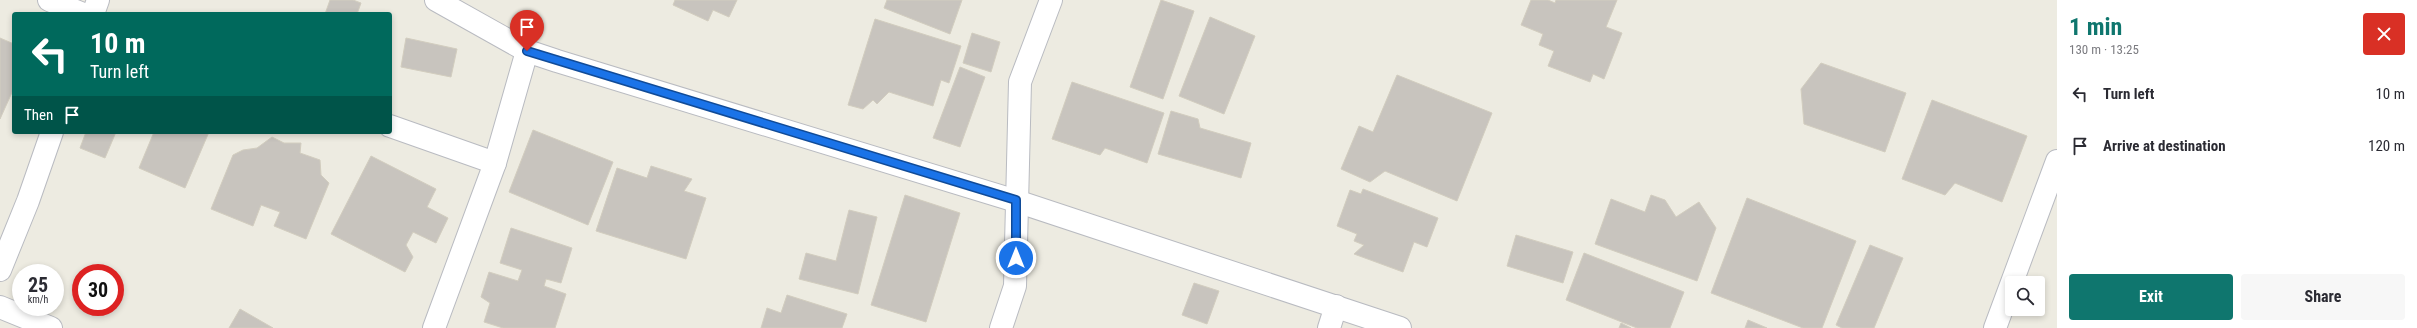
<!DOCTYPE html>
<html lang="en">
<head>
<meta charset="utf-8">
<style>
  body { margin:0; font-family:"Roboto Condensed",sans-serif; background:#f7f7f7; color:#2b2b33; height:100vh; display:flex; flex-direction:column; font-size:15px; white-space:nowrap }
  * { box-sizing:border-box; margin:0 }
  p { font-size:13px; color:#7c7c81 }
  .icon { flex:none; width:22px; height:22px; fill:none; stroke:currentColor; stroke-width:2; stroke-linecap:round; stroke-linejoin:round }
  .map { position:relative; flex:1; overflow:hidden }
  .sheet { display:flex; flex-direction:column; background:#fff; width:360px }
  .sheet>* { flex:none }
  .banner { position:absolute; left:12px; top:12px; width:380px; height:122px; border-radius:4px; box-shadow:0 2px 6px #0003; background:#00695c; color:#fff; overflow:hidden }
  .fabs { position:absolute; left:2005px; top:276px; display:grid; gap:8px }
  .fabs a { display:grid; place-items:center; width:40px; height:40px; border-radius:4px; background:#fff; box-shadow:0 2px 6px #0003; font-size:20px }
  .speed { position:absolute; left:12px; top:264px; display:flex; gap:8px; font-size:20px; font-weight:700; text-align:center }
  .speed>* { display:grid; place-content:center; width:52px; height:52px; border-radius:50%; background:#fff; box-shadow:0 2px 6px #0003; line-height:1 }
  .speed small { font-size:10px; font-weight:400 }
  .speed .limit { border:6px solid #d22; background:#fff; color:#111 }
  .pin { position:absolute; display:grid; place-items:center; width:34px; height:34px; color:#fff; margin:-41px -17px; border-radius:50% 50% 50% 0; rotate:-45deg; box-shadow:0 0 4px #0007 }
  .pin .icon { rotate:45deg }
  .me { position:absolute; width:44px; margin:-22px; rotate:0deg; stroke-linejoin:round; filter:drop-shadow(0 0 3px #0008) }
  .turn { display:flex; align-items:center; gap:14px; height:84px; padding:0 12px; font-size:18px }
  .turn .icon { width:52px; height:52px; stroke-width:2.5 }
  .turn b { display:block; font-size:28px; line-height:34px }
  .then { display:flex; align-items:center; height:38px; padding:0 12px; background:#0003; gap:8px; font-size:15px }
  .round { display:grid; place-items:center; flex:none; width:42px; height:42px; border-radius:4px; background:#f7f7f7 }
  .overview { display:flex; align-items:center; justify-content:space-between; height:68px; padding:0 12px }
  h1 { font-size:24px; font-weight:700; line-height:30px; color:#0f766e }
  .action { display:flex; gap:8px; margin-top:auto; padding:8px 12px }
  .action a { flex:1; height:46px; border-radius:4px; background:#0f766e; color:#fff; font-size:16px; font-weight:700; line-height:46px; text-align:center }
  .action a+a { background:#f7f7f7; color:#2b2b33 }
  ul { padding:0; list-style:none }
  li { display:flex; align-items:center; gap:12px; height:52px; padding:0 12px }
  li div { flex:1 }
  li b { display:block; font-size:15px }
  li em { font-style:normal }
  main { display:flex; flex:1; min-height:0 }
  .map>svg:first-child { display:block }
</style>
</head>
<body>
<main>
<div class="map">
<svg width="2057" height="328" viewBox="0 0 2057 328">
  <rect width="100%" height="100%" fill="#edebe1"/>
  <g fill="#c8c4be" stroke="#d2cdbf">
    <path d="M330,0H353L361,3L357,14H325Z"/>
    <path d="M675,0H737L729,17L713,10L708,21L673,5Z"/>
    <path d="M887,0H962L950,34L884,8Z"/>
    <path d="M1161,0L1194,11L1163,99L1130,87Z"/>
    <path d="M1531,0H1548L1555,3L1556,0H1617L1606,27L1622,33L1604,79L1593,74L1590,82L1548,66L1554,51L1539,45L1543,34L1521,25Z"/>
    <path d="M1210,17L1255,36L1224,114L1179,96Z"/>
    <path d="M875,19L961,46L949,83L941,80L933,106L889,92L877,104L873,100L863,109L848,105Z"/>
    <path d="M972,33L1000,42L991,72L963,63Z"/>
    <path d="M0,38L14,44V88L0,119Z"/>
    <path d="M406,38L457,49L451,77L401,67Z"/>
    <path d="M1821,63L1906,93L1885,152L1804,124L1801,89Z"/>
    <path d="M960,67L985,77L960,147L933,138Z"/>
    <path d="M1397,75L1492,113L1457,201L1385,171L1370,182L1341,169L1359,126L1373,132Z"/>
    <path d="M1072,82L1164,113L1147,163L1105,148L1100,155L1052,139Z"/>
    <path d="M1932,100L2027,136L2002,202L1955,183L1945,195L1902,179Z"/>
    <path d="M1171,111L1198,119L1200,128L1251,143L1241,178L1158,154Z"/>
    <path d="M533,130L613,162L588,225L509,192Z"/>
    <path d="M86,132H116L105,158L80,148Z"/>
    <path d="M154,132H209L185,188L139,168Z"/>
    <path d="M272,137L284,143H301L300,153L320,160L321,175L329,183L306,239L274,226L280,212L261,205L253,226L211,209L233,155L243,150L257,148Z"/>
    <path d="M371,156L436,189L427,207L448,218L436,243L413,232L406,245L413,257L405,272L331,234Z"/>
    <path d="M651,166L692,179L684,191L706,198L686,259L596,231L617,168L647,178Z"/>
    <path d="M1363,189L1438,218L1427,247L1414,242L1403,272L1354,254L1364,245L1354,241L1357,234L1337,226L1350,190L1361,194Z"/>
    <path d="M905,195L960,213L926,322L871,305Z"/>
    <path d="M1651,195L1665,200L1676,217L1699,202L1716,228L1697,281L1595,244L1611,199L1645,212Z"/>
    <path d="M1747,198L1856,241L1822,328H1803L1711,293Z"/>
    <path d="M849,210L877,217L858,294L799,279L806,253L836,261Z"/>
    <path d="M511,228L572,248L561,283L546,279L544,286L566,294L555,328H503L484,322L490,303L481,297L489,272L518,281L522,270L500,263Z"/>
    <path d="M1516,235L1573,252L1563,283L1507,266Z"/>
    <path d="M1870,245L1903,258L1874,328H1842L1836,325Z"/>
    <path d="M1584,253L1684,292L1670,328H1637L1566,300Z"/>
    <path d="M1194,283L1219,291L1207,324L1182,315Z"/>
    <path d="M787,295L847,314L842,328H761L767,308L781,313Z"/>
    <path d="M240,309L273,328H229Z"/>
    <path d="M1748,320L1767,328H1745Z"/>
    <path d="M1621,323L1631,328H1619Z"/>
  </g>
  <g fill="none" stroke-linecap="round" stroke-linejoin="round">
    <g stroke="#b9bbc1" stroke-width="24">
      <g id="minor">
        <path d="M49,0L83,14"/>
        <path d="M436,0L527,51L557,61L1016,201L1400,328"/>
        <path d="M93,14L98,0"/>
        <path d="M390,126L495,163"/>
        <path d="M0,270L28,201L52,132"/>
        <path d="M0,307L51,328"/>
        <path d="M434,328L495,163L527,51"/>
        <path d="M1001,328L1015,286L1020,82L1051,0"/>
        <path d="M1329,328L1336,306"/>
        <path d="M1995,328L2057,161"/>
      </g>
    </g>
    <use href="#minor" stroke="#fff" stroke-width="22"/>
  </g>
  <g fill="none" stroke-linecap="round" stroke-linejoin="round">
    <g stroke="#114b97" stroke-width="10">
      <path id="route" d="M527,51L1016,200V258"/>
    </g>
    <use href="#route" stroke="#1a73e8" stroke-width="7"/>
  </g>
</svg>
<div class="fabs">
<a><svg class="icon" aria-label="search" viewBox="0 0 24 24"><circle cx="10" cy="10" r="6"/><path d="M15 15l6 6"/></svg></a>
</div>
<div class="speed"><div>25<small>km/h</small></div><div class="limit">30</div></div>
<div class="pin" style="left:527px;top:51px;background:#d93025"><svg class="icon" aria-label="arrive" viewBox="0 0 24 24"><path d="M6 21V4h12l-3 4 3 4H6"/></svg></div>
<svg class="me" style="left:1016px;top:258px" viewBox="-20 -20 40 40"><circle r="17" fill="#1a73e8" stroke="#fff" stroke-width="3"/><path d="M0-11L8 9 0 5-8 9z" fill="#fff"/></svg>
<div class="banner">
<div class="turn"><svg class="icon" aria-label="left" viewBox="0 0 24 24"><path d="M17 20v-9H6M10 6l-5 5 5 5"/></svg><div><b>10 m</b>Turn left</div></div>
<div class="then">Then<svg class="icon" aria-label="arrive" viewBox="0 0 24 24"><path d="M6 21V4h12l-3 4 3 4H6"/></svg></div>
</div>
</div>
<section class="sheet">
<div class="overview"><div><h1>1 min</h1><p>130 m · 13:25</p></div><a class="round" style="background:#d93025;color:#fff"><svg class="icon" aria-label="close" viewBox="0 0 24 24"><path d="M6 6l12 12M18 6L6 18"/></svg></a></div>
<ul>
<li><svg class="icon" aria-label="left" viewBox="0 0 24 24"><path d="M17 20v-9H6M10 6l-5 5 5 5"/></svg><div><b>Turn left</b></div><em>10 m</em></li>
<li><svg class="icon" aria-label="arrive" viewBox="0 0 24 24"><path d="M6 21V4h12l-3 4 3 4H6"/></svg><div><b>Arrive at destination</b></div><em>120 m</em></li>
</ul>
<div class="action"><a>Exit</a><a>Share</a></div>
</section>
</main>
</body>
</html>
